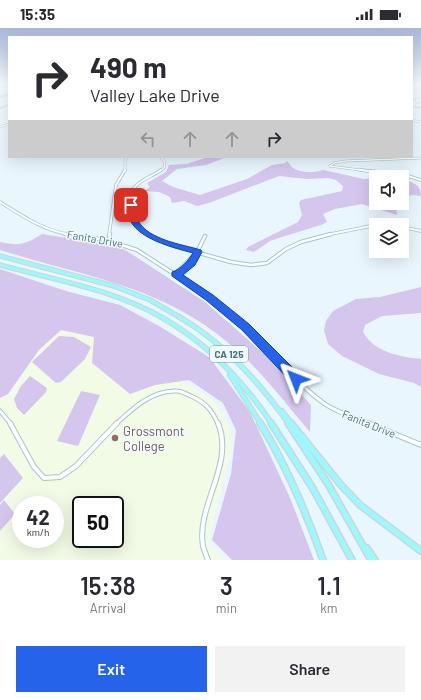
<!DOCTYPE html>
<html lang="en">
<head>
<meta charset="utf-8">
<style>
  body { margin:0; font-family:Barlow,sans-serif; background:#f2f2f3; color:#2b2b33; height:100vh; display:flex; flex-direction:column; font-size:15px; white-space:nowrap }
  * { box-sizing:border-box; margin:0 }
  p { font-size:13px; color:#7c7c81 }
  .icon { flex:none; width:22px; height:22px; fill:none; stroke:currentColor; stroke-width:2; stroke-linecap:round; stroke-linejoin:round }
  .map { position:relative; height:532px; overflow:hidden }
  .panel { display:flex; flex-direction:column; background:#fff; flex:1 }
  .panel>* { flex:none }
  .banner { position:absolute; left:8px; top:8px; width:405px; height:122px; border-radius:0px; box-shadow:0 4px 16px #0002; background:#fff; color:#2b2b33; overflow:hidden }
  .buttons { position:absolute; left:369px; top:142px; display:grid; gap:8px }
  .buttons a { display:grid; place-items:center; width:40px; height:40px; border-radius:0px; background:#fff; box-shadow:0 4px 16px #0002; font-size:20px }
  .speed { position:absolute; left:12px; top:468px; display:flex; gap:8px; font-size:20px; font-weight:700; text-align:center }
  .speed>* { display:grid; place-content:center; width:52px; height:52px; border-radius:50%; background:#fff; box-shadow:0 4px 16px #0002; line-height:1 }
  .speed small { font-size:10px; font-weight:400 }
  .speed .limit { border:2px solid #111; border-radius:6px; background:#fff; color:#111 }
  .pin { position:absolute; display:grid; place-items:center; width:34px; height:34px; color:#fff; margin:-17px; border-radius:8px; box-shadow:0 2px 6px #0006 }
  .me { position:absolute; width:44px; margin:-22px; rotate:315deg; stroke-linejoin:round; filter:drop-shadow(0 0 3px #0008) }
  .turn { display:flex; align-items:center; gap:14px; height:84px; padding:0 16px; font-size:18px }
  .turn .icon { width:52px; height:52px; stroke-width:2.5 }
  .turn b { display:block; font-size:28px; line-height:34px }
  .lanes { display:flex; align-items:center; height:38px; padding:0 16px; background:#0003; justify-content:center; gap:20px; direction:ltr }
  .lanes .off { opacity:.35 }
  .eta { display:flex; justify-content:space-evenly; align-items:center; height:68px; text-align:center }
  .eta b { font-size:24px; font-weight:600; line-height:28px }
  .cta { display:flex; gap:8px; margin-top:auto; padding:8px 16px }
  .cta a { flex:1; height:46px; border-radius:0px; background:#2563eb; color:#fff; font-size:16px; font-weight:600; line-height:46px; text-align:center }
  .cta a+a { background:#f2f2f3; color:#2b2b33 }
  .status { display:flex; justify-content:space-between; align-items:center; height:28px; padding:0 20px; background:#fff; direction:ltr }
  .status svg { height:11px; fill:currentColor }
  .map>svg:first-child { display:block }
</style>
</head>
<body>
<div class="status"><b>15:35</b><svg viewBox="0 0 49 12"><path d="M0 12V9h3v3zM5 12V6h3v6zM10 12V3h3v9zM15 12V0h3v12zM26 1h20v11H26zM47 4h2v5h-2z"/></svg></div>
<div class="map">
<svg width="421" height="532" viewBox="0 0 421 532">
  <rect width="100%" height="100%" fill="#e9f6fe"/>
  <path fill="#f2fbe5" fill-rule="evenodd" d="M64,299L94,309L95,334L133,365L160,353L183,354L213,372L229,397L231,422L208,514L225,532H0V353ZM21,477H55V511H21ZM81,477H115V511H81Z"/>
  <g fill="#d5c6ed">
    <path d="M208,129H227L206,137L177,141L162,153L173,159L200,167L247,151L272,137L286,135V133C290,135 290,138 293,140C300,145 315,145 323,142L364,151L376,150V175H396L397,187L362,176L335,181L323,186L327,194L321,197L282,209L270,213L254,224L246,222L248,219L298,194L302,187L299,175L301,172L342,163L343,158L336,152L328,150L307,151L279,148L209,175L197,178L184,173L172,175L170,169L159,164L145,163L150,159L147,155L166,144L169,137L186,136Z"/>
    <path d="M402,152C412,153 421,157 421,168L412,167L402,170Z"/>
    <path d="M42,206L117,218L127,223L205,274L263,325L311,377L310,404C287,377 266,349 240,325C168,258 88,250 0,222V214C20,218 24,217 42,206Z"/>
    <path d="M0,241L66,263L120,277L159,298L209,329L250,384L291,472L314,532H232L212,512L231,446L236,402L223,375L189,352L155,357L130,366L92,335L94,309L61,302L39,322L8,366L0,370Z"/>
    <path d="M421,259V285L382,288L365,297L363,304C374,324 400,329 421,331V359L414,355L379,346L342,328L328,316L324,302L326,293L333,283L356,271L380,269Z"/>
    <path d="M59,308L74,309L91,319L85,331L61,354L56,355L32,334Z"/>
    <path d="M30,348L47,360L46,364L24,387L17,380L14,371L21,358Z"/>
    <path d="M81,363L100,367L78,418L57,413Z"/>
    <path d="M4,426L23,450L0,475V430Z"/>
    <path d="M4,472L15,486L0,503V477Z"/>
  </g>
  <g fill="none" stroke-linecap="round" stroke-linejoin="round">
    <path stroke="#dca1a5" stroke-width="1" d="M412,71L421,70"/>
    <g stroke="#a4c5ce" stroke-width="2">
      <g id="secondary-far5">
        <path d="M413,56L421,57"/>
        <path d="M412,73L421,75"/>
        <path d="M412,92L420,94"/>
      </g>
    </g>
    <g stroke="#a4c5ce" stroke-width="2.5">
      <g id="secondary-far4">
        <path d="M416,93L421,94"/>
        <path d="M0,99L9,96"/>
        <path d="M330,138L334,135L346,133L421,130"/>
        <path d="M330,138L367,143"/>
        <path d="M125,143V133L127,129"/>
        <path d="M160,143L164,140L165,134L161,129"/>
      </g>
    </g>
    <g stroke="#a4c5ce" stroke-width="3.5">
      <g id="secondary-far3">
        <path d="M360,142L402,146L421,152"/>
        <path d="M0,174C24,189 44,203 72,207"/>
        <path d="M377,197H392"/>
        <path d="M402,199L421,203"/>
        <path d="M109,207L116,157L125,142"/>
        <path d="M150,207C137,198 122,174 135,159C141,151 153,148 161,142"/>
        <path d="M326,207L376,197"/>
      </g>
    </g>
    <g stroke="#a4c5ce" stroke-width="4.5">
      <g id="secondary-far2">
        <path d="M65,206L106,212L137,222L210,269L235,290"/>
        <path d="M148,206L171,217L231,234L251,237L267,235L286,221L301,214L331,206"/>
        <path d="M109,211L110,206"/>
        <path d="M175,246L197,224"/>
        <path d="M176,246C193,239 197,223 205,208"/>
      </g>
    </g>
    <g stroke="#a4c5ce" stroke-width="5">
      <g id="secondary-far1">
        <path d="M234,289C266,316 291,352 325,376C338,385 356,390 371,396"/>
        <path d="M0,383L11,396"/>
        <path d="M116,396C133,380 152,362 177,363C181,363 187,366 191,368C205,374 212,382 218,396"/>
      </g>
    </g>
    <g stroke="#a4c5ce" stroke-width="6">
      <g id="secondary">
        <path d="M10,395L34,439L44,450L60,449L76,438L117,395"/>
        <path d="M368,395L421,417"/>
        <path d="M208,532C206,527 204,522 203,518C196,477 235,437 218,395"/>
      </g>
    </g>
    <g stroke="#afc2c5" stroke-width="2.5">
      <path id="primary" d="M0,69L9,66"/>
    </g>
    <g stroke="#c9d5d7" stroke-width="2.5">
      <path id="highway-far3" d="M0,80L9,77"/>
    </g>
    <g stroke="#c9d5d7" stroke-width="5.5">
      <g id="highway-far2">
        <path d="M0,228L114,258L150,272L181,290"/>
        <path d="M0,237C55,252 112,261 163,290"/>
      </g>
    </g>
    <g stroke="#c9d5d7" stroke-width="6">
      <g id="highway-far1">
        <path d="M161,289C206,314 243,353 272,396"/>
        <path d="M179,289C223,314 260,355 289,396"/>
        <path d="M230,347L261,396"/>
        <path d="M282,383L292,396"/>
      </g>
    </g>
    <g stroke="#c9d5d7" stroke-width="8">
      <g id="highway">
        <path d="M260,395C287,438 306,484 323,532"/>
        <path d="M271,395L312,459L352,532"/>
        <path d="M288,395L328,456L371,532"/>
        <path d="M291,395L341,457L360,477L421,523"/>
        <path d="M367,520L375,532"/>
      </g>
    </g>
    <use href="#secondary-far5" stroke="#fff" stroke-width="1"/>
    <use href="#secondary-far4" stroke="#fff" stroke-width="1.5"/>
    <use href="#secondary-far3" stroke="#fff" stroke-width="2"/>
    <use href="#secondary-far2" stroke="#fff" stroke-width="2.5"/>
    <use href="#secondary-far1" stroke="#fff" stroke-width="3"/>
    <use href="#secondary" stroke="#fff" stroke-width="4"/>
    <use href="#primary" stroke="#9fd7ff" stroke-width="1.5"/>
    <use href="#highway-far3" stroke="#9df7fb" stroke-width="1.5"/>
    <use href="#highway-far2" stroke="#9df7fb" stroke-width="3.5"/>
    <use href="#highway-far1" stroke="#9df7fb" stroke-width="4"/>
    <use href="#highway" stroke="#9df7fb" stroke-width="5.5"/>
    <path stroke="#becaa5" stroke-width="1" d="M412,79L421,80"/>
    <path stroke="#becaa5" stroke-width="1" stroke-dasharray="2.5 2" stroke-linecap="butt" d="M412,78L421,80"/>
  </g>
  <linearGradient id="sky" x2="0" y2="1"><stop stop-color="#a9b7d8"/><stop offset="0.43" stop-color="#f5fbff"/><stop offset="1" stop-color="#f5fbff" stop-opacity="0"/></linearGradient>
  <rect width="421" height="129" fill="url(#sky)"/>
  <path fill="#2563eb" stroke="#184099" d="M129,175L135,177C136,181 136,188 138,193C149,212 181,216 201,222L202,224L195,237L183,247L213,267L249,296L300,347L301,351L300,355L296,357L292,355L242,302L206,272L172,248V244C181,241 188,233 193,225C172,219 120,208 129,175Z"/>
  <circle fill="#8d6e63" stroke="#f1faff" stroke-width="1.5" cx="115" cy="410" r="4"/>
  <g text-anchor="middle" stroke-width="3" stroke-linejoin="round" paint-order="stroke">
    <rect fill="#f1faff" stroke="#7c9ca3" stroke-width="1" x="210" y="318" width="38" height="16" rx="3"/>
    <g font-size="10" font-weight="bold" fill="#4a747b">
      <text x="229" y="330">CA 125</text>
    </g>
    <g font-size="11" fill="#4a747b" stroke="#f1faff">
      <text transform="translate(95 211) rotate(10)" y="4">Fanita Drive</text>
      <text transform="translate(369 396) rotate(22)" y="4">Fanita Drive</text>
    </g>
    <g font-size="13" fill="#785e54" stroke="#f1faff" text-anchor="start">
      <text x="123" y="408">Grossmont<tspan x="123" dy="15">College</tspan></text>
    </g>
  </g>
</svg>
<div class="buttons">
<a><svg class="icon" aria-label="sound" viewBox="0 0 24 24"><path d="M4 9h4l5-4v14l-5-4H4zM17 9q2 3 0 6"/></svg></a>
<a><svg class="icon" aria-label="layers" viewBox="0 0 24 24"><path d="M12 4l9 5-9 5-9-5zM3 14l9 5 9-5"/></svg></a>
</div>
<div class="speed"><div>42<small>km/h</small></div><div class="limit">50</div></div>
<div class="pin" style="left:131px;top:177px;background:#d93025"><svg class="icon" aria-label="arrive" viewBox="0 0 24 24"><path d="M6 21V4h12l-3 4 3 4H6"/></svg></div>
<svg class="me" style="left:296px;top:351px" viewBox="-20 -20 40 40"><path d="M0-17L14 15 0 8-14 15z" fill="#2563eb" stroke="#fff" stroke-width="4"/></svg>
<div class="banner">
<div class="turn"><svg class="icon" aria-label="right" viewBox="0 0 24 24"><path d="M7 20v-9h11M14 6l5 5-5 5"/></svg><div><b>490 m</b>Valley Lake Drive</div></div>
<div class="lanes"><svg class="icon off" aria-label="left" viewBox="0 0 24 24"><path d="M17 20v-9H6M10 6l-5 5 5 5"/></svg><svg class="icon off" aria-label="ahead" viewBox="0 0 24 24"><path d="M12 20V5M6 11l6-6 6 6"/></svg><svg class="icon off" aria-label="ahead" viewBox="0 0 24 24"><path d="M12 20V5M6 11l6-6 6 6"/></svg><svg class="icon" aria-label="right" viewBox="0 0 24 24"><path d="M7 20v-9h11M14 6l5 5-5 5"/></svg></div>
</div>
</div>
<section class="panel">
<div class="eta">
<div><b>15:38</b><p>Arrival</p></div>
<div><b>3</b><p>min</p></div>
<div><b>1.1</b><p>km</p></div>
</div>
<div class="cta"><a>Exit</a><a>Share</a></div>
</section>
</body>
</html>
